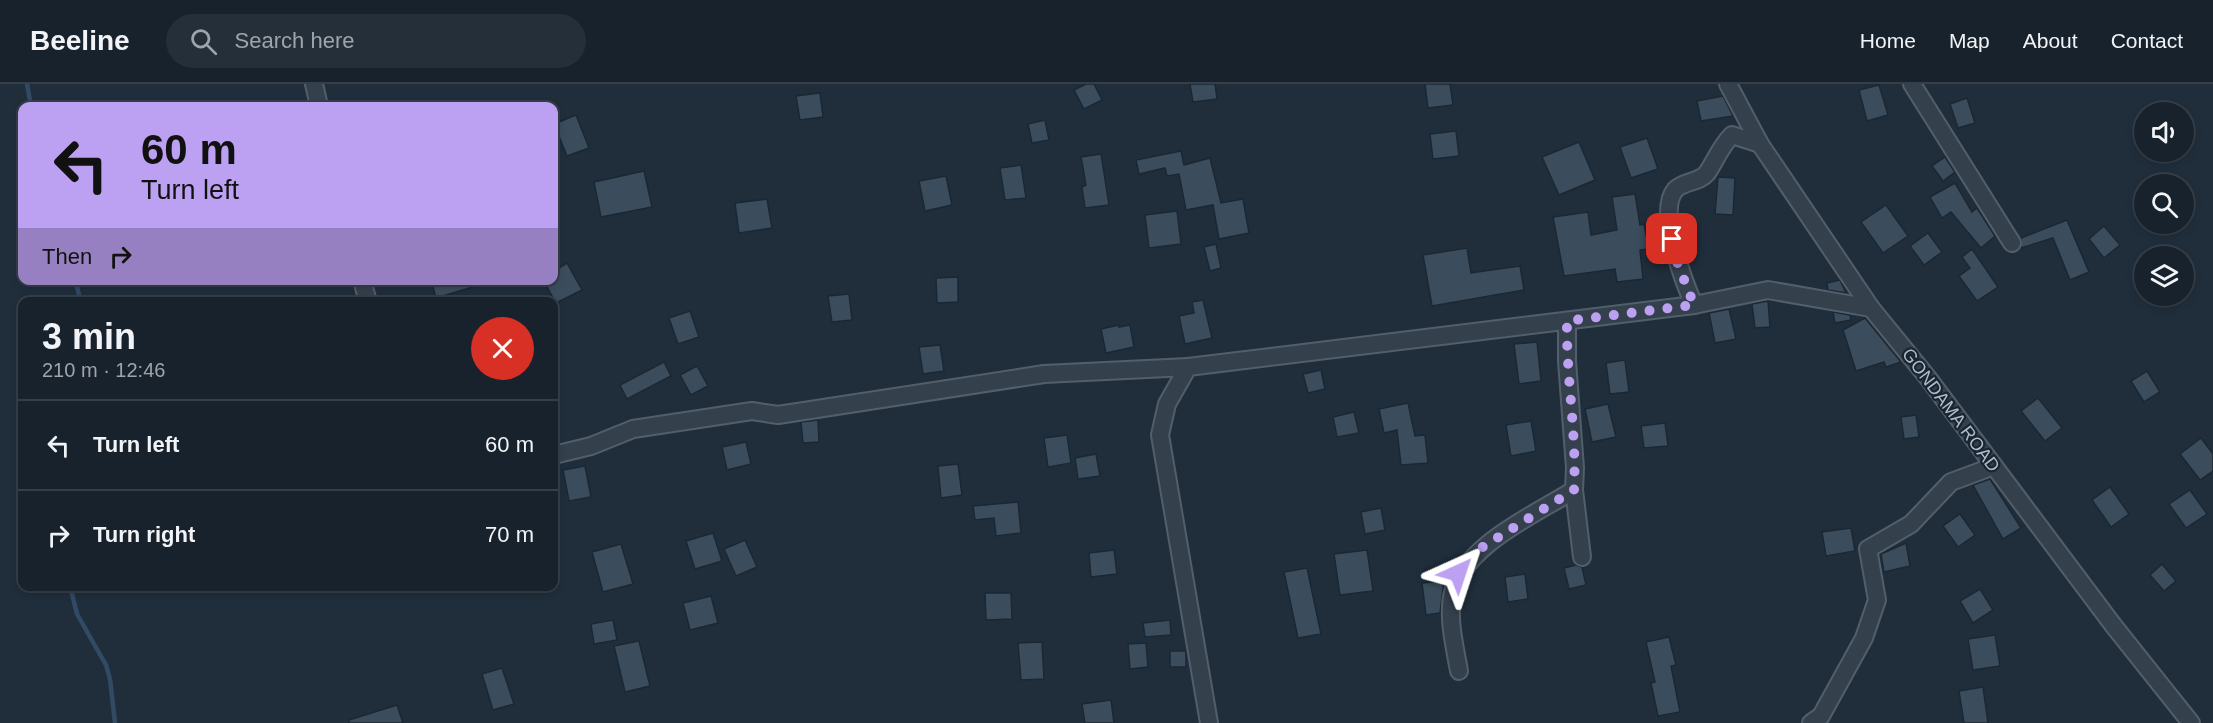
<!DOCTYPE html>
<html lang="en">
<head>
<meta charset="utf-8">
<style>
  body { margin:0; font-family:Arial,sans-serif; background:#252f39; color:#f1f3f6; height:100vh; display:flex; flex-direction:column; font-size:22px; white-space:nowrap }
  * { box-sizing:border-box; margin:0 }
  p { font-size:20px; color:#9fa4aa }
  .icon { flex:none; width:33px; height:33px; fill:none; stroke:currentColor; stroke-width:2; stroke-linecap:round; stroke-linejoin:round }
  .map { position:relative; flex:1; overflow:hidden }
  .panel { position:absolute; left:18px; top:213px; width:540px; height:294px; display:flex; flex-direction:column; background:#18222d; border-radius:12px; box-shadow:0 3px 9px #0003,0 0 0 2px #363f49 }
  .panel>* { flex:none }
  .hud { position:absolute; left:18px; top:18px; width:540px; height:183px; border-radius:12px; box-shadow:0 3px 9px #0003,0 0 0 2px #363f49; background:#bca0f2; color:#111; overflow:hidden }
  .buttons { position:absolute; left:2134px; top:18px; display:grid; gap:12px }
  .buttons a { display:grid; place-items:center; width:60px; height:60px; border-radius:50%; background:#18222d; box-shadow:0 3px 9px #0003,0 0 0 2px #363f49; font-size:30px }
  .pin { position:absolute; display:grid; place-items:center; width:51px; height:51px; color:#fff; margin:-26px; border-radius:12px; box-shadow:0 3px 9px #0006 }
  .me { position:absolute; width:66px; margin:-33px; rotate:42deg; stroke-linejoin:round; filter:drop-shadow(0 0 4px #0008) }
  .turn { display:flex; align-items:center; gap:21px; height:126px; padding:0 24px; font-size:27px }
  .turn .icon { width:78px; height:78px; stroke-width:2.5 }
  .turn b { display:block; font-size:42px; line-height:51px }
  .then { display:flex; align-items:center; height:57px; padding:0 24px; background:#0003; gap:12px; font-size:22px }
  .round { display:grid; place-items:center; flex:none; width:63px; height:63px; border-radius:32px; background:#252f39 }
  .headline { display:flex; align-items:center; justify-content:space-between; height:102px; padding:0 24px }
  h1 { font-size:36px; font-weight:800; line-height:45px }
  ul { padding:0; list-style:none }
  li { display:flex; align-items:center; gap:18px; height:90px; padding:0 24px; border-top:2px solid #363f49 }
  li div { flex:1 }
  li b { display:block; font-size:22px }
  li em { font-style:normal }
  header { display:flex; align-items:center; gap:36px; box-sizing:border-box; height:84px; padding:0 30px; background:#18222d; border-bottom:2px solid #363f49 }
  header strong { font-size:28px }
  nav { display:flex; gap:33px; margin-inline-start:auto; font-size:21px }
  .search { width:420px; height:54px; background:#252f39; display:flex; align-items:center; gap:15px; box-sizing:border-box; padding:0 21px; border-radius:33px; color:#9fa4aa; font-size:22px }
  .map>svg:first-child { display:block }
</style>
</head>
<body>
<header>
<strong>Beeline</strong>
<div class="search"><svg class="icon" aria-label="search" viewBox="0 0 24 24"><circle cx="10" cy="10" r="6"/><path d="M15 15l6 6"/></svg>Search here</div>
<nav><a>Home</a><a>Map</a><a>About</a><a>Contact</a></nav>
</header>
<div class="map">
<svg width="2213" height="639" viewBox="0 0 2213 639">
  <rect width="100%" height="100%" fill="#202e3c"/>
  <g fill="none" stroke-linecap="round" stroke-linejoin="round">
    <g stroke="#314b65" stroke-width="4.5">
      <path d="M27,0L31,22"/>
      <path d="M75,196L81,218"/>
      <path d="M70,502L77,530L106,581L110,595L115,639"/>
    </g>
  </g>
  <g fill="#3b4d5c" stroke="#1b2733" stroke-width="1.5">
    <path d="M1086,0H1094L1102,16L1084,25L1074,6Z"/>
    <path d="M1190,0H1215L1217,15L1193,18Z"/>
    <path d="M1425,0H1450L1453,21L1428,24Z"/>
    <path d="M1879,1L1888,31L1867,37L1859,6Z"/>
    <path d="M820,9L823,33L800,36L796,12Z"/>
    <path d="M1723,12L1733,32L1701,37L1697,17Z"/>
    <path d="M1967,14L1975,39L1958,44L1950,20Z"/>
    <path d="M576,31L589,64L567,72L554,40Z"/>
    <path d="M1045,36L1049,56L1032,59L1028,40Z"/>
    <path d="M1456,47L1459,72L1433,75L1430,50Z"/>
    <path d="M1647,54L1658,85L1631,94L1620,63Z"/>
    <path d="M1579,58L1595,96L1559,111L1542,73Z"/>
    <path d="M1181,67L1184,81L1210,74L1221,119L1243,115L1249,149L1219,155L1213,121L1186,126L1179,90L1167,92L1165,84L1139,90L1136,76Z"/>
    <path d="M1101,70L1109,121L1085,124L1082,103L1086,101L1081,73Z"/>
    <path d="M1945,73L1955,88L1943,97L1932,82Z"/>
    <path d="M1021,81L1026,114L1005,116L1000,84Z"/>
    <path d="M644,87L652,123L601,133L594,98Z"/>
    <path d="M946,92L952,121L925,127L919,97Z"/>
    <path d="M1718,93L1735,94L1733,131L1715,130Z"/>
    <path d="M1955,99L1972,128L1977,124L1995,152L1981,164L1951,128L1942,134L1930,113Z"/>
    <path d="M1635,110L1640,141L1644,140L1649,165L1640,166L1643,195L1617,198L1615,185L1564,192L1553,133L1588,128L1591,151L1617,146L1612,113Z"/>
    <path d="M767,115L772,144L739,149L735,119Z"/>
    <path d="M1886,121L1908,152L1883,169L1861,138Z"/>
    <path d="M1177,127L1181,160L1149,164L1145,131Z"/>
    <path d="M2067,136L2089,188L2070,196L2053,154L2021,164V154Z"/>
    <path d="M2104,142L2120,161L2104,174L2089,155Z"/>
    <path d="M1928,149L1942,168L1924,181L1910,162Z"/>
    <path d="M1216,160L1221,184L1210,187L1204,163Z"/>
    <path d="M1467,164L1471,189L1520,182L1524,206L1432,222L1423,171Z"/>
    <path d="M1972,165L1998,203L1977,217L1959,192L1970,184L1962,173Z"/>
    <path d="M567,179L582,206L556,219L543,196H554V187Z"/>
    <path d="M958,193V218L937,219L936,194Z"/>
    <path d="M431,196H482L483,200L436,214Z"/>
    <path d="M1840,196L1846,209L1828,206L1827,199Z"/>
    <path d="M849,210L852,236L832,238L828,212Z"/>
    <path d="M1203,216L1212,254L1185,260L1179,232L1194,229L1192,218Z"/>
    <path d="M1768,217L1770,243L1755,244L1752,220Z"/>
    <path d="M1729,225L1736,255L1715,259L1709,229Z"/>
    <path d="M690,227L699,253L678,260L669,234Z"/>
    <path d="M1833,228L1850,231L1851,236L1835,239Z"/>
    <path d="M1865,234L1901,278L1886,283L1884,278L1856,287L1843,246Z"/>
    <path d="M1119,241V243L1130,241L1134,263L1106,269L1101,245Z"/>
    <path d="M1537,258L1541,297L1519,300L1514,260Z"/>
    <path d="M940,261L944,287L923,290L919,263Z"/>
    <path d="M1625,276L1629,308L1610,310L1606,279Z"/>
    <path d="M664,278L671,292L627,315L620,301Z"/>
    <path d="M697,282L708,302L691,311L680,291Z"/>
    <path d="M1321,286L1325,305L1308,309L1303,290Z"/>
    <path d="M2147,287L2160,308L2144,318L2131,297Z"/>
    <path d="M2038,314L2062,344L2045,357L2021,327Z"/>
    <path d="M1408,319L1415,352L1425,351L1428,379L1401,381L1397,346L1384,349L1379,325Z"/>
    <path d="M1608,320L1616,353L1592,358L1585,325Z"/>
    <path d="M1354,328L1359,349L1337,353L1333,333Z"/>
    <path d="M1916,331L1919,353L1904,355L1901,333Z"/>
    <path d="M818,336L819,358L803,359L801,338Z"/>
    <path d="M1531,337L1536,367L1511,372L1506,341Z"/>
    <path d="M1665,339L1668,362L1644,364L1641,342Z"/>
    <path d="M1067,351L1071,379L1048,383L1044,354Z"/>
    <path d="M2201,354L2213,370V387L2200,396L2180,370Z"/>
    <path d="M746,358L751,380L727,386L722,363Z"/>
    <path d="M1096,370L1100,392L1078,395L1075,374Z"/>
    <path d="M958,380L962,411L941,414L938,382Z"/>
    <path d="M585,382L591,413L569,417L563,386Z"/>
    <path d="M1990,395L2021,444L2003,455L1973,401Z"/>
    <path d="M2110,403L2129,430L2111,443L2092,416Z"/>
    <path d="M2190,406L2207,430L2186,444L2169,420Z"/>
    <path d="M1018,418L1021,449L996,452L994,434L975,436L973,422Z"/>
    <path d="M1381,424L1385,446L1365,450L1361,428Z"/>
    <path d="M1960,430L1975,451L1958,463L1943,442Z"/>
    <path d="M1851,444L1855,467L1826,472L1822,448Z"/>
    <path d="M713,449L722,477L695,485L686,457Z"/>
    <path d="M745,456L757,483L736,492L724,465Z"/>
    <path d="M1906,459L1910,482L1884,488L1881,470Z"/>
    <path d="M621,460L633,500L603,508L592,468Z"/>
    <path d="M1114,466L1117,490L1091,493L1089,469Z"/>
    <path d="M1367,466L1373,507L1340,511L1334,470Z"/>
    <path d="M2162,480L2176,497L2164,507L2150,491Z"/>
    <path d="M1576,481L1582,483L1586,501L1569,505L1564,484Z"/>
    <path d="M1307,484L1321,550L1298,554L1284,488Z"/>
    <path d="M1525,490L1528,515L1508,518L1505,493Z"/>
    <path d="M1444,497L1440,529L1426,531L1422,499Z"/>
    <path d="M1980,505L1993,526L1973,539L1960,517Z"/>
    <path d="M985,509H1011L1012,535L986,536Z"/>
    <path d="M711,512L718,539L690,546L683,519Z"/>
    <path d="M613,536L617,556L594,560L591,540Z"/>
    <path d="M1170,536L1171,551L1145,553L1143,539Z"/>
    <path d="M1995,551L2000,582L1973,586L1968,555Z"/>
    <path d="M1669,553L1676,581L1671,582L1680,628L1658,632L1651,599L1655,598L1646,558Z"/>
    <path d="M639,557L650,602L625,608L614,562Z"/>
    <path d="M1042,558L1044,595L1021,596L1018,559Z"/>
    <path d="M1146,559L1148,583L1130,585L1128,560Z"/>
    <rect x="1170" y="567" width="16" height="16"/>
    <path d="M502,584L514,620L493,626L482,590Z"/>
    <path d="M1983,603L1988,639H1964L1959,607Z"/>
    <path d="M1111,616L1114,639H1085L1082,620Z"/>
    <path d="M397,621L403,639H349V636Z"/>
  </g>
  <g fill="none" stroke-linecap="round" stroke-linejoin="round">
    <g stroke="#525e6a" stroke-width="20">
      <g id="minor">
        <path d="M314,0L319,22"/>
        <path d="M1728,0L1760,60L1871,224L1928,294L2113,541L2191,639"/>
        <path d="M1912,0L2012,159"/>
        <path d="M362,196L368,218"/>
        <path d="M1694,221C1684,198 1657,128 1675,106C1683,97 1699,99 1707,89C1716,76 1720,63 1732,51L1760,60"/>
        <path d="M1567,237V277L1575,384L1574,406L1582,473"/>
        <path d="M554,371L591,362L633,345L752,327L778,331L1044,290L1188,283"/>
        <path d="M1459,587C1455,564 1448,536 1452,513C1460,463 1534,431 1574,406"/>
        <path d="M1209,639L1160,351L1167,320L1188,283L1694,221L1768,206L1871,224"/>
        <path d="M1811,639L1821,632L1864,554L1877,516L1868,465L1911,440L1951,398L1994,382"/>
      </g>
    </g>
    <use href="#minor" stroke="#34404c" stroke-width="16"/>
  </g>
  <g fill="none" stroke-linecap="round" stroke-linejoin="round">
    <path stroke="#bca0f2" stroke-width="10" stroke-dasharray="0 18" d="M1458,489L1481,464L1574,406C1577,350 1566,293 1567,237L1694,221L1674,170L1672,155"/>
  </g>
  <g text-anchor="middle" stroke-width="4.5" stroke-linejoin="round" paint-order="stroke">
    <g font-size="18" fill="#afbbc8" stroke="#192531">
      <text transform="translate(1951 326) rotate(53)" y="6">GONDAMA ROAD</text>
    </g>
  </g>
</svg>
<div class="buttons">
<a><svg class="icon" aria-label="sound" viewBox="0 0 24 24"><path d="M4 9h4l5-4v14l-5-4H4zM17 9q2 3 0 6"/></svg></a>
<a><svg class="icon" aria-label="search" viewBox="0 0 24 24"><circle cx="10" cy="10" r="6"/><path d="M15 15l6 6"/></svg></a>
<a><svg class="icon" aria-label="layers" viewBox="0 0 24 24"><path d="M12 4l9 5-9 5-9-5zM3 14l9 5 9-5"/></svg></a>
</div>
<div class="pin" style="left:1672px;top:155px;background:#d93025"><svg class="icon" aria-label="arrive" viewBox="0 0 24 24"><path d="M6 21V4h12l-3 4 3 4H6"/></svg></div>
<svg class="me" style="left:1458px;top:489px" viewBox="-20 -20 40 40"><path d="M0-17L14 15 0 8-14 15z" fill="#bca0f2" stroke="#fff" stroke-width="4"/></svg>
<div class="hud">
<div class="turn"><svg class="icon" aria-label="left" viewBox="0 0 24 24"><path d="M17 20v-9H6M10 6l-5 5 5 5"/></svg><div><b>60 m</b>Turn left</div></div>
<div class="then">Then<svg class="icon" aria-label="right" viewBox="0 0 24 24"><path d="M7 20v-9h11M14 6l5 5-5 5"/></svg></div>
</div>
<section class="panel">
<div class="headline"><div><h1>3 min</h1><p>210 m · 12:46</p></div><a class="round" style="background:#d93025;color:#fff"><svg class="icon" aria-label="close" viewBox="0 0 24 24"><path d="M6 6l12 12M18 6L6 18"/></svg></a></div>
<ul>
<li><svg class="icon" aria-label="left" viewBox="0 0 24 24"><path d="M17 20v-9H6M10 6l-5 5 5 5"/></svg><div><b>Turn left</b></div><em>60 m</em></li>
<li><svg class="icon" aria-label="right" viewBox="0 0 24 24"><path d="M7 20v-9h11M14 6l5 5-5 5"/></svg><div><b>Turn right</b></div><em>70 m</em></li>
</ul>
</section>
</div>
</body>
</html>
